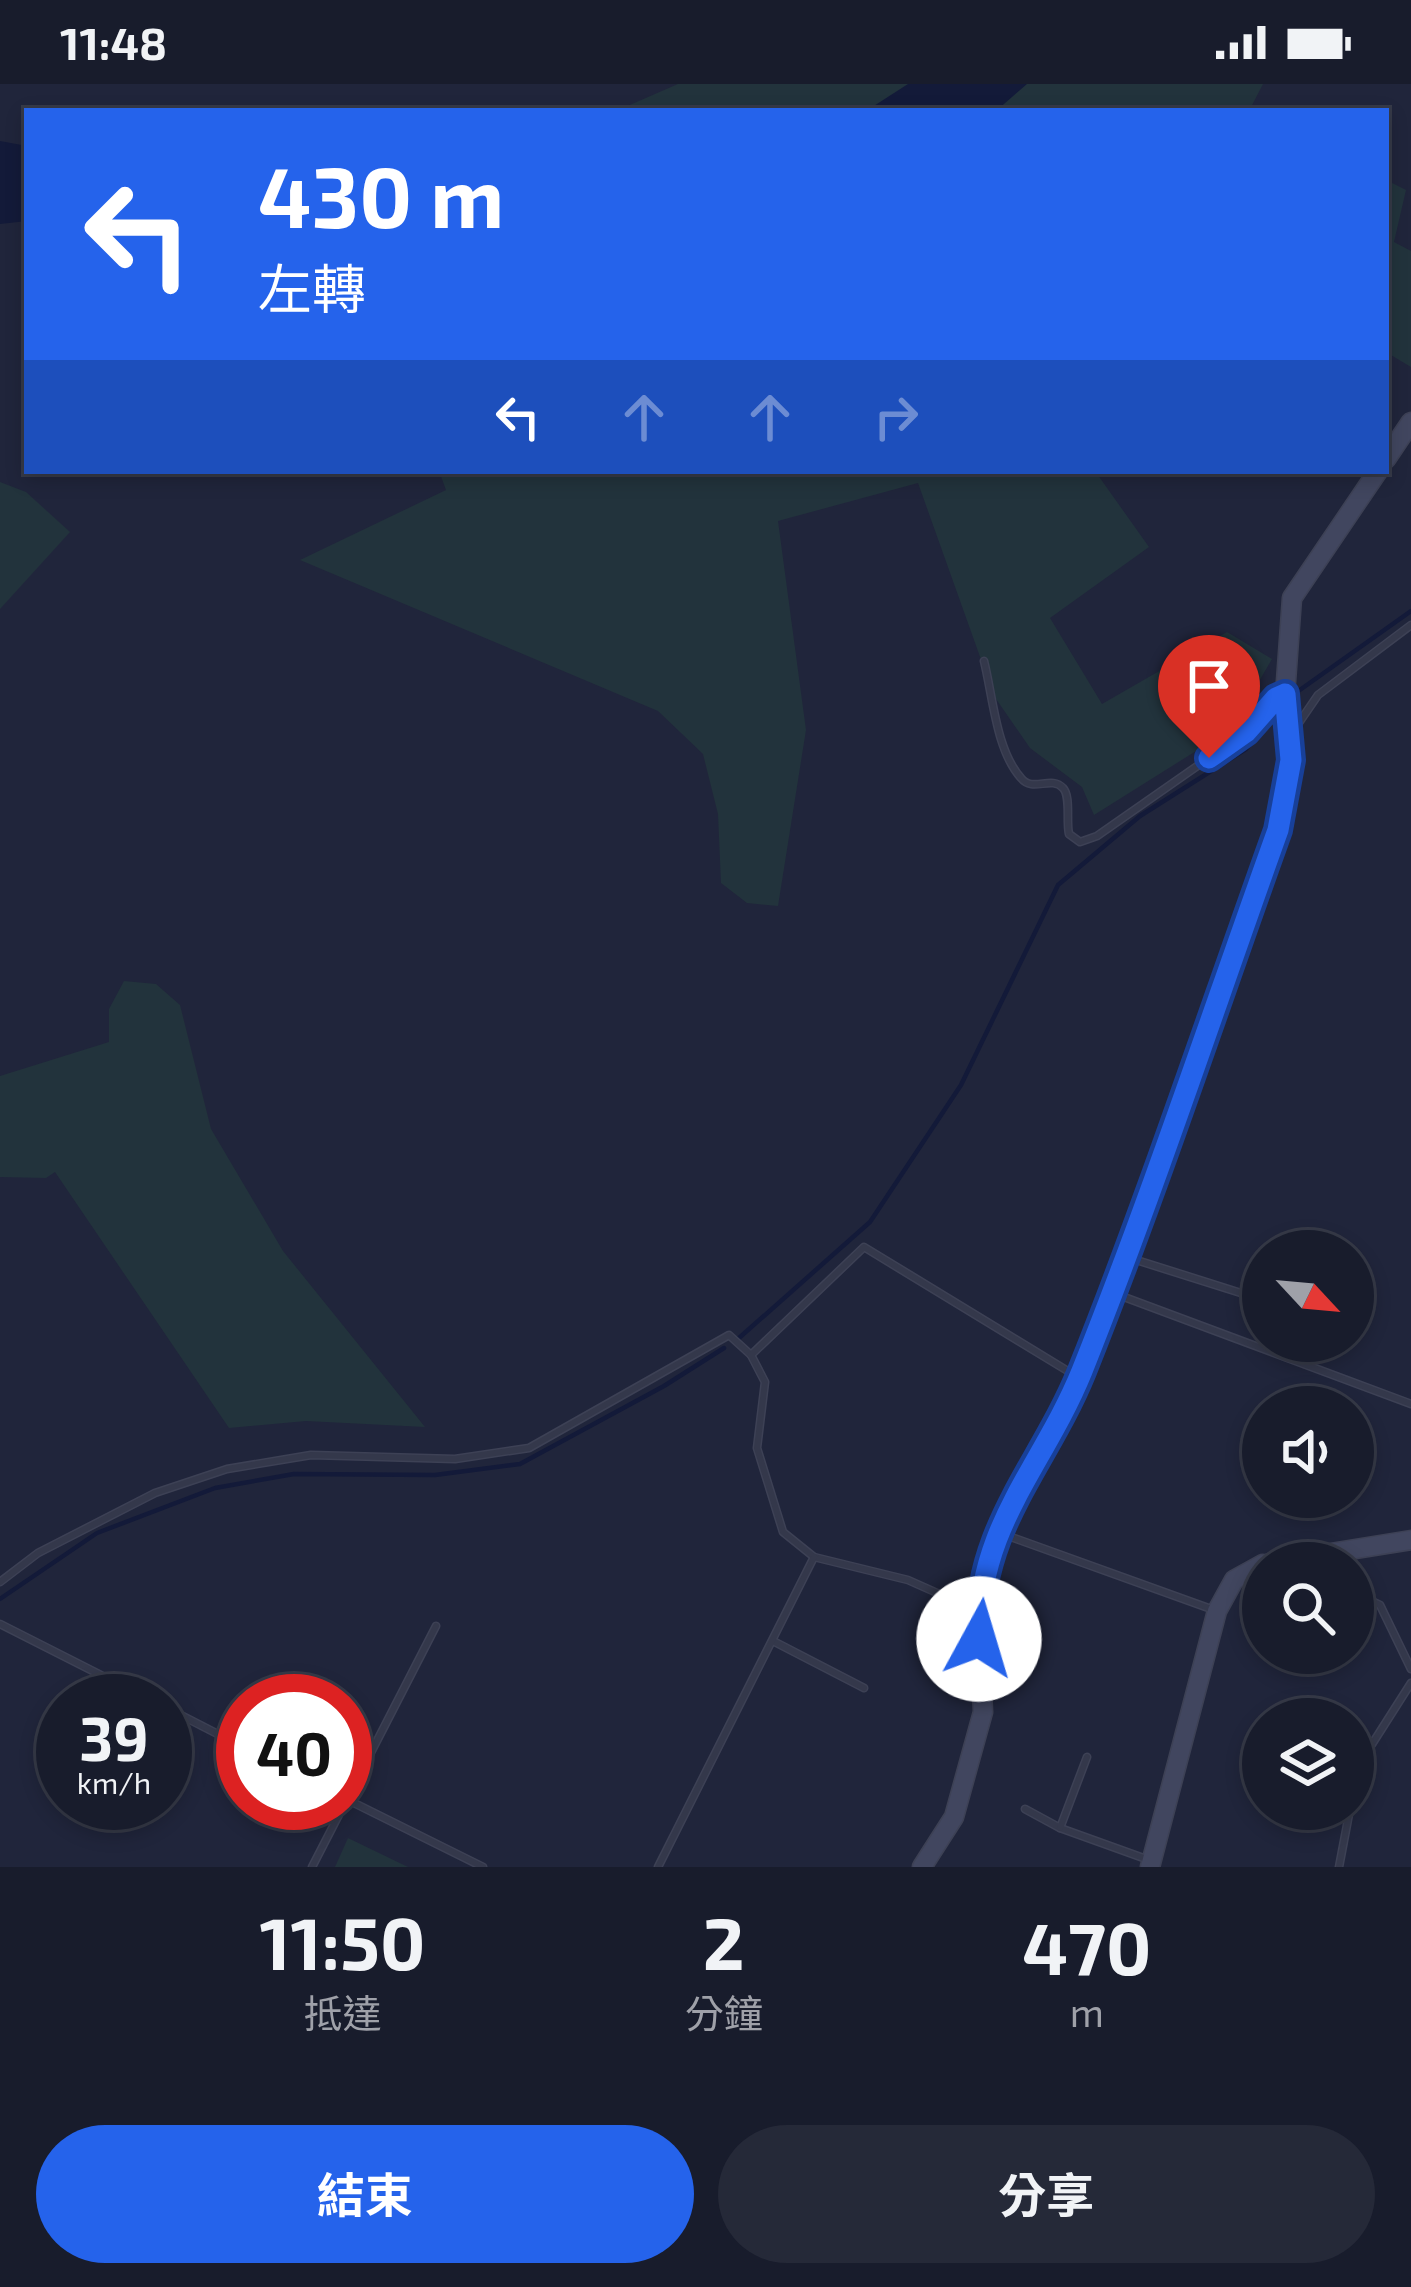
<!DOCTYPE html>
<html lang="zh-TW">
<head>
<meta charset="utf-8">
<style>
  body { margin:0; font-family:"Exo 2","Noto Sans TC",sans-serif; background:#252938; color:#f1f3f6; height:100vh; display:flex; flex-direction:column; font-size:45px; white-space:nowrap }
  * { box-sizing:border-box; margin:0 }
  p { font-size:39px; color:#9fa1a9 }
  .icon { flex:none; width:66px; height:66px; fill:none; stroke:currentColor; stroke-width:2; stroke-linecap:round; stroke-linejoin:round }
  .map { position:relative; height:1783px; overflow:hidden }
  .sheet { display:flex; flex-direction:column; background:#181c2c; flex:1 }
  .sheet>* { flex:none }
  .hud { position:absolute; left:24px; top:24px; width:1365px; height:366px; border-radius:0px; box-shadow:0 6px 18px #0003,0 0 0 3px #363a48; background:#2563eb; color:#fff; overflow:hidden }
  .needle { width:78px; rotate:116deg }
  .buttons { position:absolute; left:1242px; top:1146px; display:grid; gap:24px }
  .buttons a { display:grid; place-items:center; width:132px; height:132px; border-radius:50%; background:#181c2c; box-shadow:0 6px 18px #0003,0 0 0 3px #363a48; font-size:60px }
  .speed { position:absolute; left:36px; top:1590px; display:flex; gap:24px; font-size:60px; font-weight:700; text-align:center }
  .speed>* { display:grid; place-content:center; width:156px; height:156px; border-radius:50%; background:#181c2c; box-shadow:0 6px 18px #0003,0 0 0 3px #363a48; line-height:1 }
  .speed small { font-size:30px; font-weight:400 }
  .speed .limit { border:18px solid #d22; background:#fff; color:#111 }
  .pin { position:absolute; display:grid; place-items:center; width:102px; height:102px; color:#fff; margin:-123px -51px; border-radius:50% 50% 50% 0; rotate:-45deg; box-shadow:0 0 12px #0007 }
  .pin .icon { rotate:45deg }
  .me { position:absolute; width:132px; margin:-66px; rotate:6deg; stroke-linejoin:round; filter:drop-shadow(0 0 9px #0008) }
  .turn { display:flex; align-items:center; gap:42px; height:252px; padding:0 36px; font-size:54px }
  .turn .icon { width:156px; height:156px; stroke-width:2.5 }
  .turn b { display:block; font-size:84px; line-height:102px }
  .lanes { display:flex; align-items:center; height:114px; padding:0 36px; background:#0003; justify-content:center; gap:60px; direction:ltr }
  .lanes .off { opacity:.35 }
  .eta { display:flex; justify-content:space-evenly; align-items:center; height:204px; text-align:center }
  .eta b { font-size:72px; font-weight:700; line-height:84px }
  .primary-button { display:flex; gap:24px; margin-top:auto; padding:24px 36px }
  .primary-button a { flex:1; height:138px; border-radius:72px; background:#2563eb; color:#fff; font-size:48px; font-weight:700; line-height:138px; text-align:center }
  .primary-button a+a { background:#252938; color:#f1f3f6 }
  .status { display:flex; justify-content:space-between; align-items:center; height:84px; padding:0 60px; background:#181c2c; direction:ltr }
  .status svg { height:33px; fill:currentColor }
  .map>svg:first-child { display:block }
</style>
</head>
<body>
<div class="status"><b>11:48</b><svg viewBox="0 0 49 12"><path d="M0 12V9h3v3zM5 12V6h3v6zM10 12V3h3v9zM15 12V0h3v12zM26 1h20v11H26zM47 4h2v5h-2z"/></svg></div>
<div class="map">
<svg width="1411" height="1783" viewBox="0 0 1411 1783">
  <rect width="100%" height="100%" fill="#20253b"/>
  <g fill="#22333c">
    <path d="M678,0H1263L1249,27H616Z"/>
    <path d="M1386,96L1406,106L1394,158L1411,167V283L1386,268Z"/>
    <path d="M439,387H1095L1149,463L1050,534L1102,620L1227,548L1272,575L1244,623L1196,667L1094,731L1082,703L1030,664L994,612L918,399L778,437L806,646L778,822L747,819L721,799L718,730L703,670L658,627L300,476L446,406Z"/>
    <path d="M0,398L26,408L70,448L0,525Z"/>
    <path d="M124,897L156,900L180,921L211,1045L283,1167L425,1343L306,1337L229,1344L55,1088L46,1094L0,1093V992L109,958V925Z"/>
    <path d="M348,1754L408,1783H335Z"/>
  </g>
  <g fill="#131a39">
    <path d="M908,0H1027L996,27H866Z"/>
    <path d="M0,57L27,62V137L0,140Z"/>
  </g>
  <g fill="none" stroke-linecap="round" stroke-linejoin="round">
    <g stroke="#131a39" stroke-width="4.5">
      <path d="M1297,608L1411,527"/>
      <path d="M739,1254L870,1138L961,1001L1058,801L1140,732L1246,665L1274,633"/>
      <path d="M0,1515L97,1449L215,1404L294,1390L435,1391L520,1380L664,1302L724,1264"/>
    </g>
    <g stroke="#3d4155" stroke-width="9">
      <g id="lane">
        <path d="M984,577C993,613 996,666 1021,694C1033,709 1051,691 1063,704C1071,712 1066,737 1069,750L1080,758L1097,752L1246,648L1281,612"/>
        <path d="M1294,646L1318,611L1411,541"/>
        <path d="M1130,1174L1263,1216"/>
        <path d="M1116,1210L1411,1320"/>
        <path d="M1000,1449L1214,1526"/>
        <path d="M0,1498L38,1469L155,1409L227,1385L311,1371L455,1375L529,1364L729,1251L751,1271"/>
        <path d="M1353,1508L1380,1521L1411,1585"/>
        <path d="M973,1525L908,1496L814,1473L783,1448L757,1364L765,1298L751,1271L864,1163L1076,1292"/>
        <path d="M0,1540L152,1617"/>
        <path d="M773,1557L864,1604"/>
        <path d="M165,1623L243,1663"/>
        <path d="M1353,1690L1411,1599"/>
        <path d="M348,1716L483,1783"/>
        <path d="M345,1719L436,1542"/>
        <path d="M1025,1725L1060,1744L1149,1776"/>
        <path d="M1060,1744L1087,1673"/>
        <path d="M312,1783L345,1719"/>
        <path d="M658,1783L814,1473"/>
        <path d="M1339,1783L1350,1725"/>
      </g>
    </g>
    <g stroke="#3d4155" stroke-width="21">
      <g id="secondary">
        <path d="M1386,375L1411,338"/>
        <path d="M1269,1479L1411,1456"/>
        <path d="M922,1783L954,1733L983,1628L978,1527L997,1448L1079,1294L1126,1173L1278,746L1291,676L1285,611L1292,514L1378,387"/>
        <path d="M1150,1783L1217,1527L1234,1496L1263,1480"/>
      </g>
    </g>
    <use href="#lane" stroke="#34384b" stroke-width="6"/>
    <use href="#secondary" stroke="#41465f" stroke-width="18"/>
  </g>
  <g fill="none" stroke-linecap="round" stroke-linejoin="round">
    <g stroke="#184099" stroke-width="30">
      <path id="route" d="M979,1555C977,1442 1043,1383 1082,1287C1153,1109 1213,927 1278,746L1291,676L1285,610L1276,614L1246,648L1209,674"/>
    </g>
    <use href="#route" stroke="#2563eb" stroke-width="21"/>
  </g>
</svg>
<div class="buttons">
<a><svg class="needle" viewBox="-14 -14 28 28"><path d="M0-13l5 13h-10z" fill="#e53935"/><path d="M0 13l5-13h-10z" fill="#9fa1a9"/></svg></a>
<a><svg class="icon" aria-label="sound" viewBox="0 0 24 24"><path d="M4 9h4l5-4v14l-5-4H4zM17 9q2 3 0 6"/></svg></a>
<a><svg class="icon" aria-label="search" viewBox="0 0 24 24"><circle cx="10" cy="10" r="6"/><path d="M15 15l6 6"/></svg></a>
<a><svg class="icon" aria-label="layers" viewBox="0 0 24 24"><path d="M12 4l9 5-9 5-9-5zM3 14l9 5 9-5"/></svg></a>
</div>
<div class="speed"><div>39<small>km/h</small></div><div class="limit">40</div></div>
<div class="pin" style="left:1209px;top:674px;background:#d93025"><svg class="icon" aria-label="arrive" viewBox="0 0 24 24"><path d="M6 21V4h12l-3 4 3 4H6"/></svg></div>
<svg class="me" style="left:979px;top:1555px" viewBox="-20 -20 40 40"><circle r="19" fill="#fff"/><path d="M0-13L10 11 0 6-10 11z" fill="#2563eb"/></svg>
<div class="hud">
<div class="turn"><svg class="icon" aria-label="left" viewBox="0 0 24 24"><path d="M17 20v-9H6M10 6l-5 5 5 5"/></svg><div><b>430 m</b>左轉</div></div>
<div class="lanes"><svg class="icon" aria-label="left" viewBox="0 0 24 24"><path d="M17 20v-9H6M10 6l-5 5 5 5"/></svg><svg class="icon off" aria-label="ahead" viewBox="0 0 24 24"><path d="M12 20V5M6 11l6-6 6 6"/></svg><svg class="icon off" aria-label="ahead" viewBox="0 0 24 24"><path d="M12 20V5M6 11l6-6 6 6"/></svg><svg class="icon off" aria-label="right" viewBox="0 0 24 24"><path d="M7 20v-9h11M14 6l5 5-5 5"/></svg></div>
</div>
</div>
<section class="sheet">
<div class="eta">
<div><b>11:50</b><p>抵達</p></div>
<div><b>2</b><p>分鐘</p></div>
<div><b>470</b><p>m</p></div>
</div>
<div class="primary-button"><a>結束</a><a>分享</a></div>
</section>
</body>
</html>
